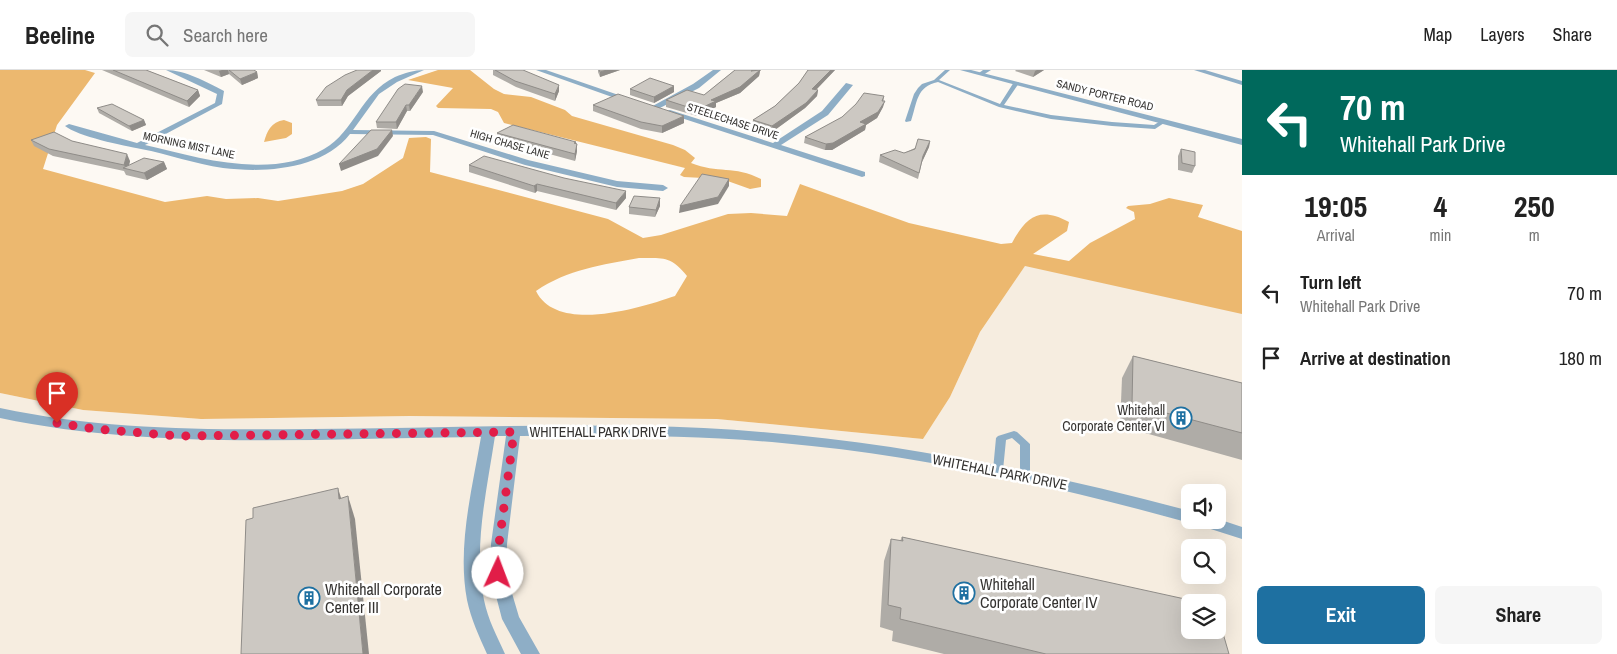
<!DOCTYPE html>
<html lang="en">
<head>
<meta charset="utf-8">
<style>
  body { margin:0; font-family:"Archivo Narrow",sans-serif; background:#f6f6f6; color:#222; height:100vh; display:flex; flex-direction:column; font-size:19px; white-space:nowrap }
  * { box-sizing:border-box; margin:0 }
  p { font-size:16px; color:#767676 }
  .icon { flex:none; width:28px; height:28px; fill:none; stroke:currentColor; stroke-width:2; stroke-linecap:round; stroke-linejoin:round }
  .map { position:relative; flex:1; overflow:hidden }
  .panel { display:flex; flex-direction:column; background:#fff; width:375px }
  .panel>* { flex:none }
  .top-card { background:#00695c; color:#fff; overflow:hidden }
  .tools { position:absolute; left:1181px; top:414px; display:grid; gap:10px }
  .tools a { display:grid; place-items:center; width:45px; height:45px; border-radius:8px; background:#fff; box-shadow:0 5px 20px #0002; font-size:25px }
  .pin { position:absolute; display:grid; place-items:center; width:42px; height:42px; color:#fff; margin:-51px -21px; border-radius:50% 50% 50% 0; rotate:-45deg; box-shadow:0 0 5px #0007 }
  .pin .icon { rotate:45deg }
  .me { position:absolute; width:55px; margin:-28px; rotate:2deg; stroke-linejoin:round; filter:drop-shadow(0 0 4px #0008) }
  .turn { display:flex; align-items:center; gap:18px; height:105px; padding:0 15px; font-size:22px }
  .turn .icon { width:65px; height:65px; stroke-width:2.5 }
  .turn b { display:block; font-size:35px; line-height:42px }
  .eta { display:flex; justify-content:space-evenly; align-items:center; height:85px; text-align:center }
  .eta b { font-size:30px; font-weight:800; line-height:35px }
  .cta { display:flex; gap:10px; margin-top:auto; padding:10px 15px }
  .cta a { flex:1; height:58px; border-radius:8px; background:#1e70a1; color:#fff; font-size:20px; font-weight:800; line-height:58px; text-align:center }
  .cta a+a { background:#f6f6f6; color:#222 }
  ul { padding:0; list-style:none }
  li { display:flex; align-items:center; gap:15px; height:65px; padding:0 15px }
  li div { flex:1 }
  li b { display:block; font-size:19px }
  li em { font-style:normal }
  header { display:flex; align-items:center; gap:30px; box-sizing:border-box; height:70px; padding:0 25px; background:#fff; border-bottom:1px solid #e0e0e0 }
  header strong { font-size:24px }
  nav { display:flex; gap:28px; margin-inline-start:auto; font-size:18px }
  .search { width:350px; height:45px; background:#f6f6f6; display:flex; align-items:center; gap:12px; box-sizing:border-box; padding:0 18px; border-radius:8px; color:#767676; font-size:19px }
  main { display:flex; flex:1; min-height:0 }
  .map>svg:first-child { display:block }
</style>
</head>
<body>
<header>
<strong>Beeline</strong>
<div class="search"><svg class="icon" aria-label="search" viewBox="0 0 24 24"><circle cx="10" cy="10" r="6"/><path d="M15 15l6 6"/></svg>Search here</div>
<nav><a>Map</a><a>Layers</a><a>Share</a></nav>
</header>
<main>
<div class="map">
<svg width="1242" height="584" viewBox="0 0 1242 584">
  <rect width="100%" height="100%" fill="#fdf9f3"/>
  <path fill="#f6ede0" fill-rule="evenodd" d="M1033,184L1242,227V584H0V323L83,340L201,349L410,346L717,349L923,369L950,327L980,262ZM1190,422H1218V450H1190ZM1190,478H1218V505H1190ZM1190,532H1218V560H1190Z"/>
  <g fill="#ecb86f" fill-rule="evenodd">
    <path d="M0,0H85L95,3L57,55L43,99L165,132L207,126L226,129L258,128L278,131L342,121L363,114L403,88L409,68L426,67L431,69L430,102L608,149L643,168L661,165L728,144L751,143L787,146L800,114L909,153L1001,174L1012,173C1026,147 1039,136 1069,152L1067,161L1033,184L1069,191L1090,173L1135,149L1134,142L1126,138L1128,136L1150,134L1169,128L1203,135L1198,147L1242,161V244L1025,196L980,262L950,327L923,369L717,349L410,346L201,349L83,340L0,323ZM639,188C664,188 671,186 687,206L675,226C640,238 557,264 536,221C568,199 602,195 639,188Z"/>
    <path d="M438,0H470L494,19L504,24L531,27L565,40L572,46L673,75L685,80L695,88L691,93C718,104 734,95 761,109V117L750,119L722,109L684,107L680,105L685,98L504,53L498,42L491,39L438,38L436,36L453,18L408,10Z"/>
    <path d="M284,50L292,53V64L286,68L264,72C267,61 271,52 284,50Z"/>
  </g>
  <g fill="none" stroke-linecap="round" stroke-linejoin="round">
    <g fill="#8eaec6" fill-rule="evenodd">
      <path d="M945,0H950L939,10L1000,34L1014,12H1018L1019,13L1004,35L1051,45L1112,52L1154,55L1162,50L1167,51L1155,59L1112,56L1051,49L999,37L938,12C916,16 917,34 911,51L906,52L905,51L914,24L918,18L922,14L934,10Z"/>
      <path d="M1014,361L1017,362L1030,374V405L1029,408L1025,409L1021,408L1020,405V375L1012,368L1006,370L1003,400L1002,403H994L993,400L996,368L998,366Z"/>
    </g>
    <g fill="#8eaec6" fill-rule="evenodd">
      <path d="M166,0C185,0 207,12 224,21L222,34L145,75C200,88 271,110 324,79C355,61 360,24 395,7C405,3 414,0 424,0L397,12L379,24L353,60L434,61L528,90L617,111L663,115L668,118L663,121L617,117L525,95L433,65L350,64C322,100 264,103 223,98C195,94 168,84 141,79C124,76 77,66 65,56L69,54L137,73L215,33L217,24Z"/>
      <path d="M536,0H546L636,31L629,33Z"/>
      <path d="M713,0H721L699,18L656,40L649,38L693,14Z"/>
      <path d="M983,0H991L983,5H979V3Z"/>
      <path d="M1194,0H1205L1242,11V15Z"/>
      <path d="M846,13L853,15L828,45L781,75L865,102V106L862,107L663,42L670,40L773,73L822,41Z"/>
      <path d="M0,338C103,360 207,360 312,359C422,358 533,354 643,356C830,359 1011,393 1190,441V450L1218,449L1242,457V469L1195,454L1193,452L1190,453C1056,416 920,385 782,373C695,365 608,365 520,366L507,474L506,503L519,547L540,584H521L502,549L490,503L491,474L506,366H495C487,420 473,476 484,530C488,550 497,566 505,584H487C479,566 471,549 467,530C457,476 472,420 481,367C321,368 158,381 0,348Z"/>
    </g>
    <path fill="#8eaec6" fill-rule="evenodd" d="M960,0H971L1242,69V75Z"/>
  </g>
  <g fill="#afaca7">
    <path d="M102,0H146L198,20L200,26L189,37Z"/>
    <path d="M204,0H254L257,2L258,8L242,15L229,4L221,7Z"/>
    <path d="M357,0H381V1L348,26L342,36H318L316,30Z"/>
    <path d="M493,0H523L559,21L555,31L516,17L493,5Z"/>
    <path d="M598,0H620L600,7L598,2Z"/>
    <path d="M735,0H761L760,1L759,6L740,23L716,33V37L697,46L666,37V30L704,25Z"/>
    <path d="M808,0H835L816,20H818L817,26L805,38L772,62L752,56L753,50L775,36L799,13Z"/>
    <path d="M1016,0H1044L1033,7L1015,1Z"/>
    <path d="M674,16V22L654,33L630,25V19Z"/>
    <path d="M423,22L410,41H407L397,59L377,58L376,52Z"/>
    <path d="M884,26L883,37L877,48L866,55L865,60L832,80H825L804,73L805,67Z"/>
    <path d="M593,35L684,53L662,63L641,59L593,41Z"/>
    <path d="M97,38L144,50L146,55L132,61L99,43Z"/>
    <path d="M497,63L577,74V81L575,91L498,70Z"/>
    <path d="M31,70L72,71L130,91L129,95L164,92L167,99L147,110L126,105L124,101L53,86L34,76Z"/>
    <path d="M930,71L929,77L922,92L918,109L879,92L880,85L904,83Z"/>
    <path d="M1181,79L1195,96L1192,103L1178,100V86Z"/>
    <path d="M469,95L564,108L626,128L616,140L537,121L535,123L469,102Z"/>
    <path d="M660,128V136L655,147L629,144V137Z"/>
    <path d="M1133,286L1242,313V390L1120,356L1122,308Z"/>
    <path d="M902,467L1190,532L1229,584H944L892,571L893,561L880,557L884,491L891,469L900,471Z"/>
  </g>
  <g fill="#8f8c88">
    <path d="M222,0H228L229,4L221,7L219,1Z"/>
    <path d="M373,0H381V1L348,26L342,36L341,30L347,20Z"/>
    <path d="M607,0H620L600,7V2Z"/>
    <path d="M753,0H761L760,1L759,6L740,23L716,33V37L697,46V40Z"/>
    <path d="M831,0H835L811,25L812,19Z"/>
    <path d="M1037,0H1044L1033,7L1035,1Z"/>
    <path d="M257,2L258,8L242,15L240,9Z"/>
    <path d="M559,15V21L555,31V24Z"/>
    <path d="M422,16L423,22L410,41L409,35Z"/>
    <path d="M674,16V22L654,33V27Z"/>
    <path d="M198,20L200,26L189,37L187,31Z"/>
    <path d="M818,20L817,26L805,38L772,62V56Z"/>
    <path d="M885,31L883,37L877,48L866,55L865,60L832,80H825L826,74Z"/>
    <path d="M406,35L407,41L397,59L396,52Z"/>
    <path d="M684,46V53L662,63V56Z"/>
    <path d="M144,50L146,55L132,61L129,56Z"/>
    <path d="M392,60L393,66L378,86L341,101L339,94Z"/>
    <path d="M930,71L929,77L922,92L923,86Z"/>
    <path d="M576,72L577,81L575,91L574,73Z"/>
    <path d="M127,84L130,91L128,99H126L124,95Z"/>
    <path d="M164,92L167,99L147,110L144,103Z"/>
    <path d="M729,109V116L718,134L679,143L680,136Z"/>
    <path d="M537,114V121L535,123L534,116Z"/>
    <path d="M626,121V128L616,140V133Z"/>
    <path d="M660,128V136L655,147L656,140Z"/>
    <path d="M338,418L345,441L339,429Z"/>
    <path d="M348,426L355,449L369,584H363Z"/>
  </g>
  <g fill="#ccc8c2" stroke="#8f8c88">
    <path d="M113,0H146L198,20L187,31Z"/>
    <path d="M229,0H254L257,2L240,9Z"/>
    <path d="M357,0H373L347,20L341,30H316L326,17L345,5Z"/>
    <path d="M495,0H523L559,15L555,24L515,11Z"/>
    <path d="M599,0H607L600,2Z"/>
    <path d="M735,0H753L751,1L760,0L740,17L711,30L716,31L697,40L666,30L687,20L704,25Z"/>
    <path d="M808,0H831L812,19L818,20L806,33L772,56L753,50L775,36L799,13Z"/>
    <path d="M650,8L674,16L654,27L630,19Z"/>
    <path d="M405,14L422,16L409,35H406L396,52H376L398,19Z"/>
    <path d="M864,23L884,26L882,31H885L878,42L860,52L866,54L833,73L826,74L805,67L842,47L856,34Z"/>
    <path d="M618,24L684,46L662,56L641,52L593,35Z"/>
    <path d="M112,34L144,50L129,56L97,38Z"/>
    <path d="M513,55L576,72L574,73L577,74L575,84L497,63Z"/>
    <path d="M371,60H392L377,79L339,94Z"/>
    <path d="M54,62L72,71L127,84L124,95L49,79L31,70Z"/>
    <path d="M918,69L930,71L923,86L919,103L880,85L895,80L904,83L915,79Z"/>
    <path d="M1181,79L1195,82V96L1182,93Z"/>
    <path d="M484,86L564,108L626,121L616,133L537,114L534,116L469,95Z"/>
    <path d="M144,88L164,92L144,103L123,98Z"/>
    <path d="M702,104L729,109L718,127L680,136Z"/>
    <path d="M634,126L660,128L656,140L629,137Z"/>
    <path d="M1133,286L1242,313V363L1132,334Z"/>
    <path d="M338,418L339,429L348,426L363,584H241L246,450L253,448V438Z"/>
    <path d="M902,467L1194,531V532H1190V560H1218V546L1229,584H1046L900,549L901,538L888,535L891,469L903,471Z"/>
  </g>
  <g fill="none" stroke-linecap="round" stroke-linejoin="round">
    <path stroke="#e11d48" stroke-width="9" stroke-dasharray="0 16.2" d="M57,353L95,359L179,366L514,362L499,474L498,503"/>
  </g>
  <defs>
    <g id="building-ring" transform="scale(1.125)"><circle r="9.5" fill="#fff" stroke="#1e70a1" stroke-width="1.5"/><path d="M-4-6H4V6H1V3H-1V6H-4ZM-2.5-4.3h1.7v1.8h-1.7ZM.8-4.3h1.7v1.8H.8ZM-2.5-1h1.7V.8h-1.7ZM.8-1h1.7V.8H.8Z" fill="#1e70a1"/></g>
  </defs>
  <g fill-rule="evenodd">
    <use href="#building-ring" x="1181" y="348"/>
    <use href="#building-ring" x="964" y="523"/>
    <use href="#building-ring" x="309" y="528"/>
  </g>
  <g text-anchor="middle" stroke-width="5" stroke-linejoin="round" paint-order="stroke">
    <g font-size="11" fill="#353331" stroke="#fff">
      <text transform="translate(1105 25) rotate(14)" y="4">SANDY PORTER ROAD</text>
      <text transform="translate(733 51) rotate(18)" y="4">STEELECHASE DRIVE</text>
      <text transform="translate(510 74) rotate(16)" y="4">HIGH CHASE LANE</text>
      <text transform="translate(189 75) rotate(12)" y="4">MORNING MIST LANE</text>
    </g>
    <g font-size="14" fill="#353331" stroke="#fff" text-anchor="end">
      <text x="1165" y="345">Whitehall<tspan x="1165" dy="16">Corporate Center VI</tspan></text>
    </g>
    <g font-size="14" fill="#353331" stroke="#fff">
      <text x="598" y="367">WHITEHALL PARK DRIVE</text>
      <text transform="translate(1000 402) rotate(11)" y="5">WHITEHALL PARK DRIVE</text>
    </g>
    <g font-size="16" fill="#353331" stroke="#fff" text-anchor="start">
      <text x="980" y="520">Whitehall<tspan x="980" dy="18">Corporate Center IV</tspan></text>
      <text x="325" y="525">Whitehall Corporate<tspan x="325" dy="18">Center III</tspan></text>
    </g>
  </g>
</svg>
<div class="tools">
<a><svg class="icon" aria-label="sound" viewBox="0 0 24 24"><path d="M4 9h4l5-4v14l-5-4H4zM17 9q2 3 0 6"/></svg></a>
<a><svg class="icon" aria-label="search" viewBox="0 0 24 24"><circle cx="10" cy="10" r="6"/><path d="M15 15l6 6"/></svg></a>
<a><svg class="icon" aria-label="layers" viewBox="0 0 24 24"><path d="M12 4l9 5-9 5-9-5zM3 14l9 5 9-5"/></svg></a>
</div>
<div class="pin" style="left:57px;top:353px;background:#d93025"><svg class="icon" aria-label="arrive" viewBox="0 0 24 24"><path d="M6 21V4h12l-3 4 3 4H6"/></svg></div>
<svg class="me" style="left:498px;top:503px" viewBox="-20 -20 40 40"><circle r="19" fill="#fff"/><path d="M0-13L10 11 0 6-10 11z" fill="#e11d48"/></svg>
</div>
<section class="panel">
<div class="top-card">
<div class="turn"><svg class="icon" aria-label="left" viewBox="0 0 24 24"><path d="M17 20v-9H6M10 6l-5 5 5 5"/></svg><div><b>70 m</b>Whitehall Park Drive</div></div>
</div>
<div class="eta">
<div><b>19:05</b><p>Arrival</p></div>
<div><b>4</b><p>min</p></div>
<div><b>250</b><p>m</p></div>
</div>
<ul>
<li><svg class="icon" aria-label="left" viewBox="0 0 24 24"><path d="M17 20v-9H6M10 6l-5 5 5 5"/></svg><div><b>Turn left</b><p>Whitehall Park Drive</p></div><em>70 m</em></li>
<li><svg class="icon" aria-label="arrive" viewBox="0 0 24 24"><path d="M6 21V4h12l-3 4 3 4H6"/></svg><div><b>Arrive at destination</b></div><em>180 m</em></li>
</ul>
<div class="cta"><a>Exit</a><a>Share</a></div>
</section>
</main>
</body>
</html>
